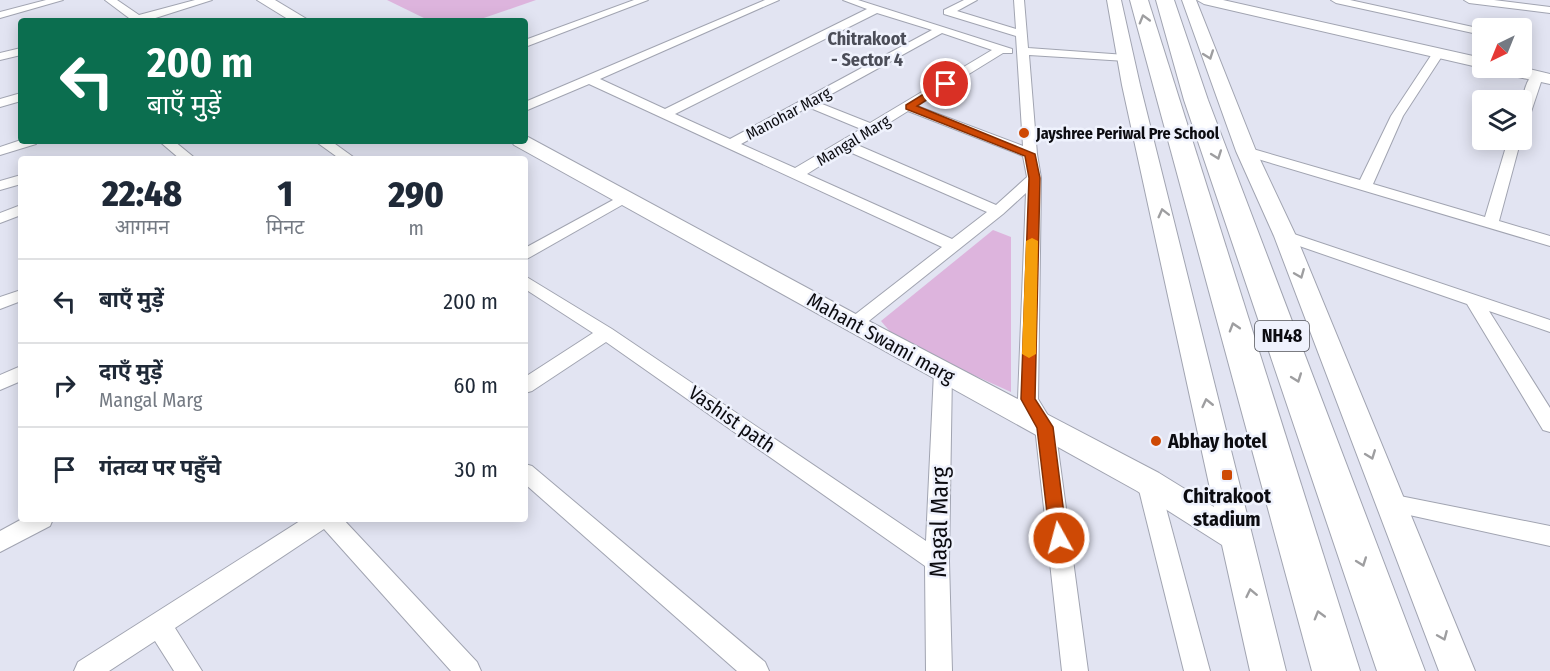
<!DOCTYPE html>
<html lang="hi">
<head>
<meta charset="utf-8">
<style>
  body { margin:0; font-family:"Fira Sans Condensed","Noto Sans Devanagari",sans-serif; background:#f2f2f3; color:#1f2937; height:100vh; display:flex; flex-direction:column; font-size:22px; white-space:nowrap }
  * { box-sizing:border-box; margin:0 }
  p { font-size:20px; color:#747a83 }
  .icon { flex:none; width:33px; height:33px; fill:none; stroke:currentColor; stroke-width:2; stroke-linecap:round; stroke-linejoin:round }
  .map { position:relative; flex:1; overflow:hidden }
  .side { position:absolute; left:18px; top:156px; width:510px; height:366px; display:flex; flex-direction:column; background:#fff; border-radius:6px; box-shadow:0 3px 15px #0003 }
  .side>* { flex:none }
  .guide { position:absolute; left:18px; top:18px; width:510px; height:126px; border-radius:6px; box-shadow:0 3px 15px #0003; background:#0b6e4f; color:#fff; overflow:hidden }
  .needle { width:39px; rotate:223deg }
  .fabs { position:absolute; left:1472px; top:18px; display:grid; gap:12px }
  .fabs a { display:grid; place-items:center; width:60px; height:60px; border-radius:6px; background:#fff; box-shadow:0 3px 15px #0003; font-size:30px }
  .pin { position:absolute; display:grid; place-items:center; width:51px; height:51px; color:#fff; margin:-26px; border:3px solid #fff; border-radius:50%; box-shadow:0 2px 6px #0007 }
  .me { position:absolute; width:66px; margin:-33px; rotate:353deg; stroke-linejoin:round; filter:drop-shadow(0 0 4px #0008) }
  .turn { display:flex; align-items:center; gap:21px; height:126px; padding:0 30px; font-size:27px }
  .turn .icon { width:78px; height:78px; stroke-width:2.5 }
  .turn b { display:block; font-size:42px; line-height:51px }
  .eta { display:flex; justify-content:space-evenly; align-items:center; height:102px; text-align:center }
  .eta b { font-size:36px; font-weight:800; line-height:42px }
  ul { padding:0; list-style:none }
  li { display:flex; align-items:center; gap:18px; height:84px; padding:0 30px; border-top:2px solid #e0e1e3 }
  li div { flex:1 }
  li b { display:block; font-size:22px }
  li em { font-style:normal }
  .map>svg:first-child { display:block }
</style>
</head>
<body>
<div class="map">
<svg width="1550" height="671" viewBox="0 0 1550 671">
  <rect width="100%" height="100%" fill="#e2e4f2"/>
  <g fill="#ddb4dd">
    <path d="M387,0H536L475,21H430Z"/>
    <path d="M993,230L1011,237V392L898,341L881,321Z"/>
  </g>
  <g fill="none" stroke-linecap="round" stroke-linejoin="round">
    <g stroke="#a1a4b1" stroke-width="2">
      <g id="street">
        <path d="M46,0H63L0,18V12Z"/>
        <path d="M105,0H117L139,15L195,0H212L146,21H125L129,18Z"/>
        <path d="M634,0H648L525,47V40Z"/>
        <path d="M765,0H779L600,79L665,109L867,9L843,0H858L1012,49V53H1003L917,106L1023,146L1016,36L944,14V10L964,0H977L957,11L1016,29L1014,0H1024L1028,48L1126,55L1132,58L1126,61L1029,55L1037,154L1041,178L1038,399L1055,427L1088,671H1062L1035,427L1018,399L1026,193L1003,214L860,328H848L845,324L848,320L942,247L589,84L525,111V102ZM877,13L932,30L730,139L675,114ZM942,33L992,50L870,123L817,102ZM808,107L861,129L795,168L741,144ZM908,111L1023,156L1027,177L996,205L855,144ZM845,150L987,212L952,239L807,174Z"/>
        <path d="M1331,0H1350L1482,29V35L1336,3Z"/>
        <path d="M1464,0H1494L1550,7V13L1469,3Z"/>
        <path d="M21,48V55L0,60V53Z"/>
        <path d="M1438,50L1444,53L1403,116L1373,184L1485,217L1508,140L1521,139L1499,221L1550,236V246L1241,154L1239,151L1246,147L1360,180L1391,116L1434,51Z"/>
        <path d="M1537,72L1543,76L1528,121L1521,125C1521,111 1522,78 1537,72Z"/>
        <path d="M21,93V101L0,107V99Z"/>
        <path d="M21,140L38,141L36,144L0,155V147Z"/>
        <path d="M159,141H174L196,159H180Z"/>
        <path d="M315,141H331L356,159H340Z"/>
        <path d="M21,175V184L0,190V181Z"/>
        <path d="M624,194L629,195L631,198L629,201L525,260V248Z"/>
        <path d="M21,205V215L0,223V213Z"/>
        <path d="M1285,231L1550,320V332L1489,311L1550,408V432L1543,430L1467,304L1279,239L1277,236Z"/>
        <path d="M525,276L612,329L926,541L934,372L936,367L943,365L950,367L952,372L949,561L952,671H926L925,566L606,342L532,391L525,393V377L593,333L525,289Z"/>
        <path d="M21,290V301L0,309V297Z"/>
        <path d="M21,366V381L0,390V375Z"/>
        <path d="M525,464L532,466L765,662L769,671H737L525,484Z"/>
        <path d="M1148,473L1156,476L1159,482L1210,671H1184L1137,482L1140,476Z"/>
        <path d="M1390,494L1550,526V546L1382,509L1379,503L1382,497Z"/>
        <path d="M22,519H53L50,526L0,552V531Z"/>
        <path d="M303,519H343L477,662L481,671H451L324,529L175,628L202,671H174L155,641L109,671H74L78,662Z"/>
      </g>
    </g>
    <g stroke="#a1a4b1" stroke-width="2">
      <g id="secondary">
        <path d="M257,0H275L310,21H291Z"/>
        <path d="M1107,0H1121L1140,85L1286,671H1250L1222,545L1137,491L514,145L511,141H525V136L528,137L863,318L1159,473L1214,507L1122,85Z"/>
        <path d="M1182,0H1196L1256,151L1296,236L1475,671H1439L1274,236L1236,151Z"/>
        <path d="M1197,0H1223L1482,58V68H1484H1482L1204,4Z"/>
        <path d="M1521,67L1550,74V84L1495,72L1493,68Z"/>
      </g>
    </g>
    <g stroke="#a1a4b1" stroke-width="2">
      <g id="highway">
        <path d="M1130,0H1148L1360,671H1312Z"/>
        <path d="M1156,0H1174L1208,100L1425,671H1377L1184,100Z"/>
      </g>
    </g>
    <use href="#street" fill="#fff" fill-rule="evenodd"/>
    <use href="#secondary" fill="#fff" fill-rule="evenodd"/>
    <use href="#highway" fill="#fff" fill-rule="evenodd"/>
  </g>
  <defs><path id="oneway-chevron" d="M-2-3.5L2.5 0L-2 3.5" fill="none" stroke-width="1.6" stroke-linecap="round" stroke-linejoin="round" transform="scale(1.5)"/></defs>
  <g stroke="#9e9ea0">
    <use href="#oneway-chevron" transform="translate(1144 19) rotate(-106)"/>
    <use href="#oneway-chevron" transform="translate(1209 55) rotate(70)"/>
    <use href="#oneway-chevron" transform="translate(1217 155) rotate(70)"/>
    <use href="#oneway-chevron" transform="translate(1163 213) rotate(-104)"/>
    <use href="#oneway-chevron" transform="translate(1300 274) rotate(68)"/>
    <use href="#oneway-chevron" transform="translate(1234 327) rotate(-107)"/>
    <use href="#oneway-chevron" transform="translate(1297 378) rotate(70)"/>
    <use href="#oneway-chevron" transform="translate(1207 403) rotate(-103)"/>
    <use href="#oneway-chevron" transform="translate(1371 455) rotate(69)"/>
    <use href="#oneway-chevron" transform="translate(1362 562) rotate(70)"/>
    <use href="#oneway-chevron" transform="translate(1251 593) rotate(-102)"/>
    <use href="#oneway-chevron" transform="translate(1319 615) rotate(-106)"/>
    <use href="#oneway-chevron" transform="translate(1443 636) rotate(67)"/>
  </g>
  <path fill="#ce4905" stroke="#862f03" stroke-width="1.5" d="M943,82L951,84L917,106L1035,154L1040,178L1035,399L1053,427L1067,538L1065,543L1059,545L1053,543L1050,538L1037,428L1021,399L1029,178L1025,156L906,109V105Z"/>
  <path fill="#f59e0b" d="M1032,238L1038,241L1036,354L1029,358L1022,354L1026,241Z"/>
  <g fill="#ce4905" stroke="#eff2fd" stroke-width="2">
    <circle cx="1024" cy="133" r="6"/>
    <circle cx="1156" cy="441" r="6"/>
    <rect x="1221" y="469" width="12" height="12" rx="3"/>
  </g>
  <g text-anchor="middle" stroke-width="5" stroke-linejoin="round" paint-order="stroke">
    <g font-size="16" fill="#0c0c11" stroke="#eff2fd">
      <text transform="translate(788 113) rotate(-28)" y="6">Manohar Marg</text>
      <text transform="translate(853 140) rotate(-31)" y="6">Mangal Marg</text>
    </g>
    <g font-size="16" font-weight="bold" fill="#0c0c11" stroke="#eff2fd" text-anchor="start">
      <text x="1036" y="139">Jayshree Periwal Pre School</text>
    </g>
    <g font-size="18" font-weight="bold" fill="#4b4d58" stroke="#eff2fd">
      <text x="867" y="45">Chitrakoot<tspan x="867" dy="21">- Sector 4</tspan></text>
    </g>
    <rect fill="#eff2fd" stroke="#505158" stroke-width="1.5" x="1255" y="321" width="54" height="30" rx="4.5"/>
    <g font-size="18" font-weight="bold" fill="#0c0c11">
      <text x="1282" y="342">NH48</text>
    </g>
    <g font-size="20" fill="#0c0c11" stroke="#eff2fd">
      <text transform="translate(881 338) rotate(29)" y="7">Mahant Swami marg</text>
      <text transform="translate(732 419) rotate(35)" y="7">Vashist path</text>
    </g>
    <g font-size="20" font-weight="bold" fill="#0c0c11" stroke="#eff2fd" text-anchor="start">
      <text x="1168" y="448">Abhay hotel</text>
      <text x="1227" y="503" text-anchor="middle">Chitrakoot<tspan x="1227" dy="23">stadium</tspan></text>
    </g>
    <g font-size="24" fill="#0c0c11" stroke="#eff2fd">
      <text transform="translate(939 522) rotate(-89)" y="8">Magal Marg</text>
    </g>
  </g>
</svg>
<div class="fabs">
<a><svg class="needle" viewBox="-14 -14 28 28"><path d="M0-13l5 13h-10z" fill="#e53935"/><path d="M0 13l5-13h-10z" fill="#747a83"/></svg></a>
<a><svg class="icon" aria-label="layers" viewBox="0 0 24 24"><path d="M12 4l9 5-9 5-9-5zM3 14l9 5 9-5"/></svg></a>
</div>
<div class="pin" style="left:946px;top:84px;background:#d93025"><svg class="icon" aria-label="arrive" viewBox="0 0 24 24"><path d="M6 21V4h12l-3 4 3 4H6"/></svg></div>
<svg class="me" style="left:1059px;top:538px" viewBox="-20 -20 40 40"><circle r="17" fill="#ce4905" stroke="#fff" stroke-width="3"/><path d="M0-11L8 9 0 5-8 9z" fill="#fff"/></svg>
<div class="guide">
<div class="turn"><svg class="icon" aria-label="left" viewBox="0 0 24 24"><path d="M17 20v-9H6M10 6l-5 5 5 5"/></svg><div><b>200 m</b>बाएँ मुड़ें</div></div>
</div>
<section class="side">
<div class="eta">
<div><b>22:48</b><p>आगमन</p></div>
<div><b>1</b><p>मिनट</p></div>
<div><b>290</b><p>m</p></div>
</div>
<ul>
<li><svg class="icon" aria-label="left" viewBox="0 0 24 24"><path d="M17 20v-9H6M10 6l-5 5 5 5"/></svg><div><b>बाएँ मुड़ें</b></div><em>200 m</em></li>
<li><svg class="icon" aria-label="right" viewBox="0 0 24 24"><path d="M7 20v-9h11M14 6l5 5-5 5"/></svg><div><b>दाएँ मुड़ें</b><p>Mangal Marg</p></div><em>60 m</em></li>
<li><svg class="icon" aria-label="arrive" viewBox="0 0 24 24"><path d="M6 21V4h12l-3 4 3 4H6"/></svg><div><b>गंतव्य पर पहुँचे</b></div><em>30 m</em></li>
</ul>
</section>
</div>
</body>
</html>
